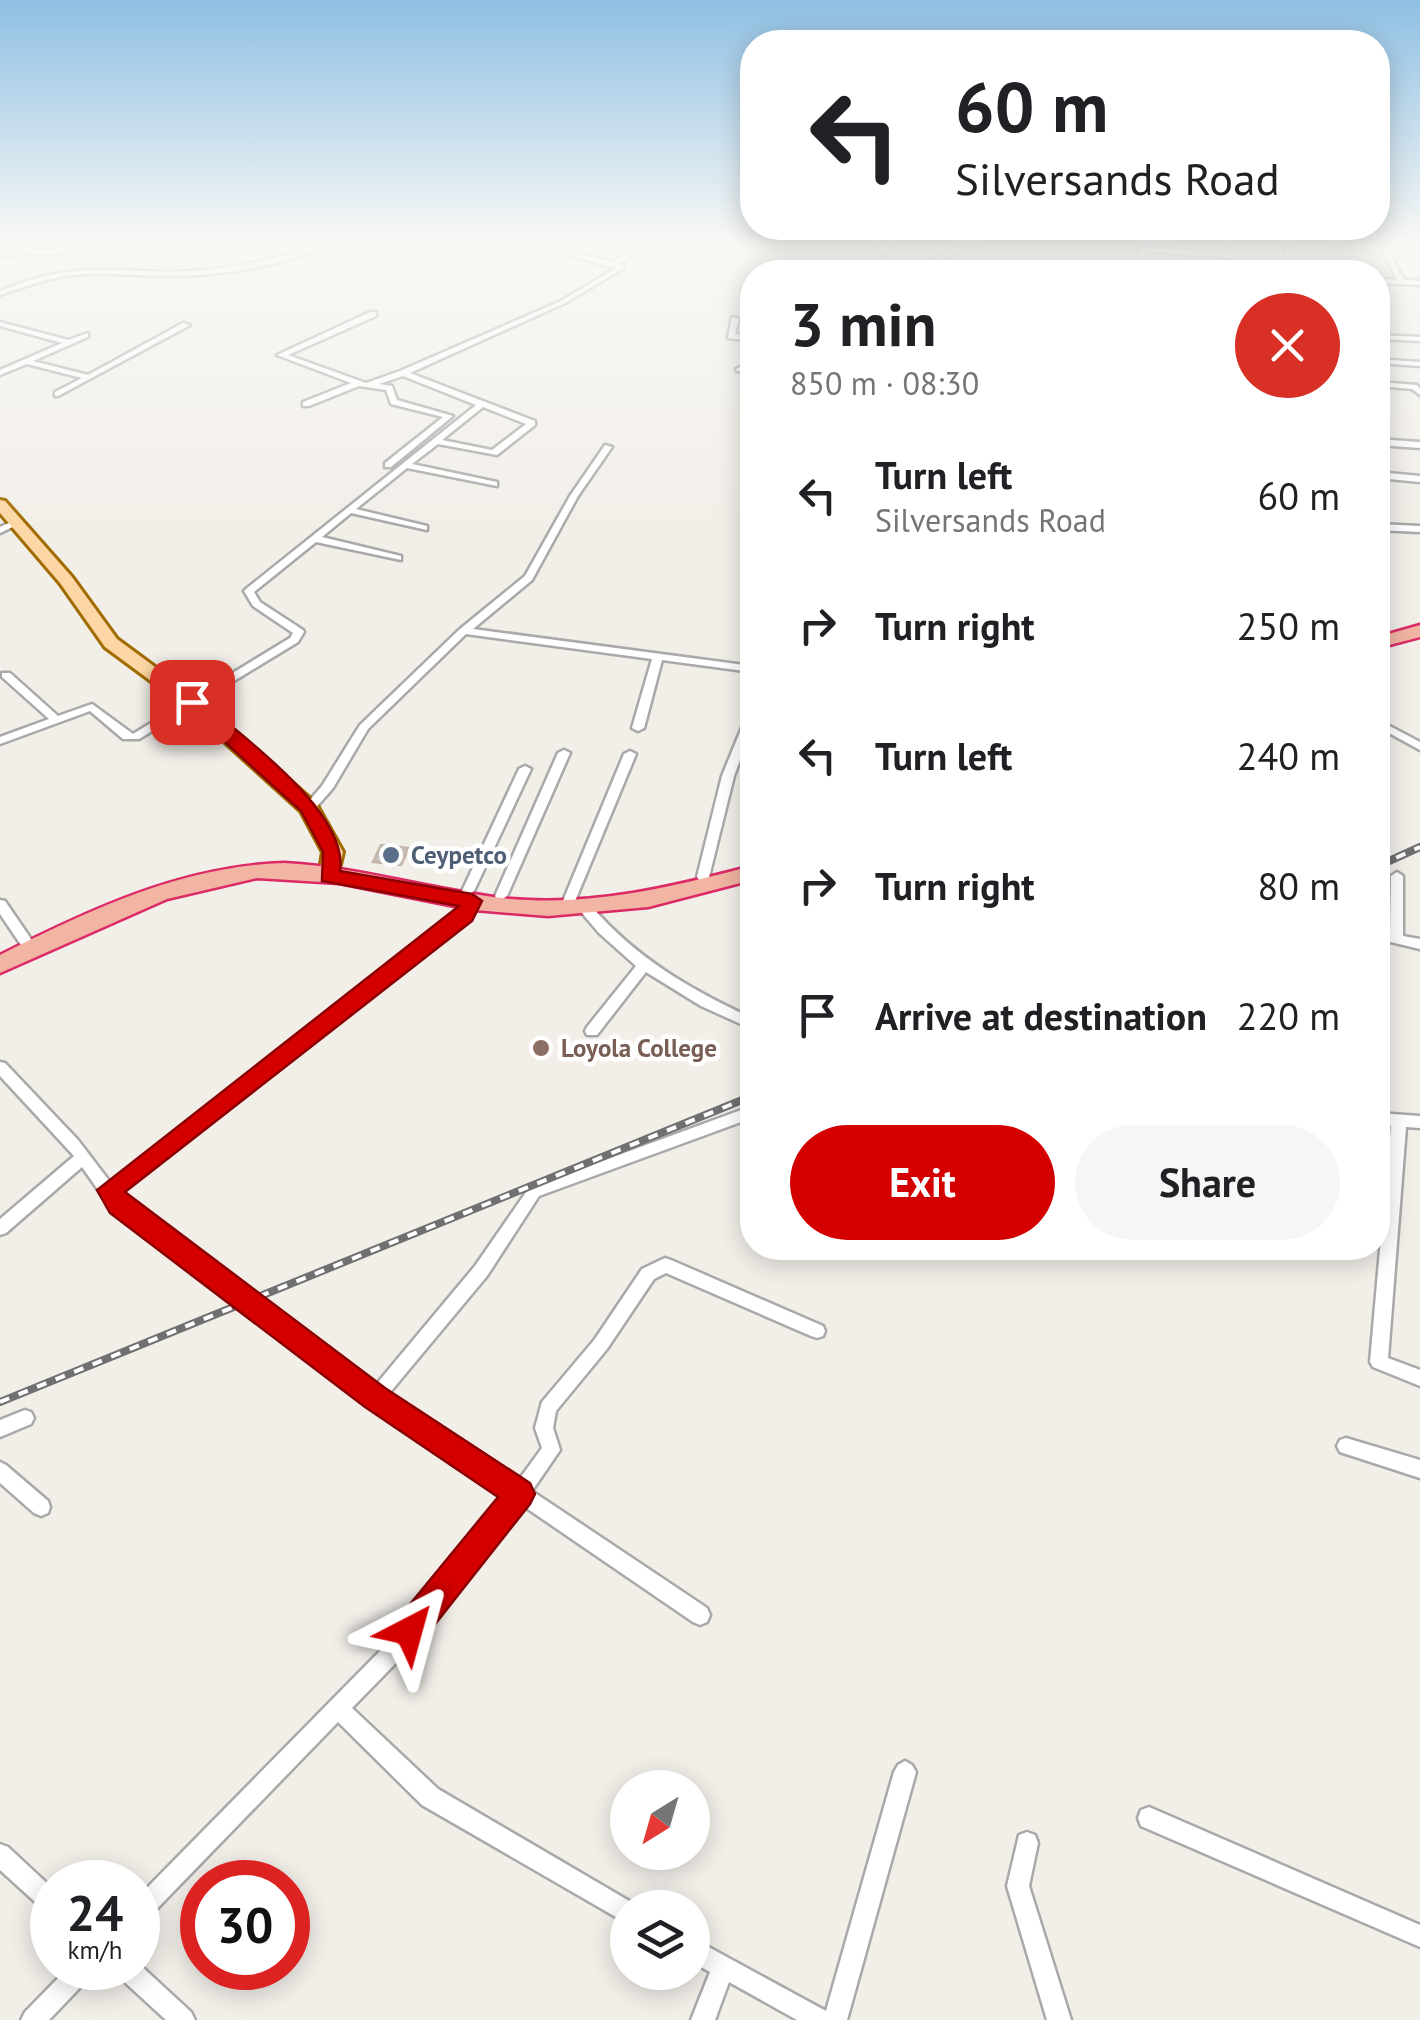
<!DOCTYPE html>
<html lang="en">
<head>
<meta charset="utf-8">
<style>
  body { margin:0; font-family:"PT Sans",sans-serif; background:#f6f6f6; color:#202124; height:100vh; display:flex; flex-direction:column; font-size:38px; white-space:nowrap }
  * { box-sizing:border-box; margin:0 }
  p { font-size:32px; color:#757577 }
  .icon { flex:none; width:55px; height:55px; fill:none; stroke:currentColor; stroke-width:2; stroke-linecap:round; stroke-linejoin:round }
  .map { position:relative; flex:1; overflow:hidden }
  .side { position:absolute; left:740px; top:260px; width:650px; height:1000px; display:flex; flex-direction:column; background:#fff; border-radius:40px; box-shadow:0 5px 25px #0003 }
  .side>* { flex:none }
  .hud { position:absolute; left:740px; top:30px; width:650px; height:210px; border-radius:40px; box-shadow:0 5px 25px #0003; background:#fff; color:#202124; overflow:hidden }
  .needle { width:65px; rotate:217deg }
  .fabs { position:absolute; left:610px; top:1770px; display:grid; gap:20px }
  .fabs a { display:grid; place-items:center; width:100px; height:100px; border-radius:50%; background:#fff; box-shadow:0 5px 25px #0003; font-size:50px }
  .speed { position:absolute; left:30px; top:1860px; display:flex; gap:20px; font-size:50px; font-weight:700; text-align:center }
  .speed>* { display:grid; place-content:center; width:130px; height:130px; border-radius:50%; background:#fff; box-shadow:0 5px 25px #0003; line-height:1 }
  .speed small { font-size:25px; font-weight:400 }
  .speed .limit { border:15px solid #d22; background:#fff; color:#111 }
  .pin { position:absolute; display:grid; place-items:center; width:85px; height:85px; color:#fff; margin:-42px; border-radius:20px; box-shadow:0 5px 15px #0006 }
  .me { position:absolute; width:110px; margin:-55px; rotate:39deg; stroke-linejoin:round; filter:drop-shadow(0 0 8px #0008) }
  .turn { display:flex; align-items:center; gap:35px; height:210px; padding:0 50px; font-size:45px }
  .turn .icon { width:130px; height:130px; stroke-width:2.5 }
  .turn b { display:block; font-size:70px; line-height:85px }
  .round { display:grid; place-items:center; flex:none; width:105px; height:105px; border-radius:52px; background:#f6f6f6 }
  .head { display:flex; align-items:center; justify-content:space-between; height:170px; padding:0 50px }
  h1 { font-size:60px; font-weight:600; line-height:75px }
  .cta { display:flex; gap:20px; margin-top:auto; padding:20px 50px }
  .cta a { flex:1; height:115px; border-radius:60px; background:#d40000; color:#fff; font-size:40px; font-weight:600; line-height:115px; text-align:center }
  .cta a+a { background:#f6f6f6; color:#202124 }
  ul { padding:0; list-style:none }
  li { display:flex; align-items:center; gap:30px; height:130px; padding:0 50px }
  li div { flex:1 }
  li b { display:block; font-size:38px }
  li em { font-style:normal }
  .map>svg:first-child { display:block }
</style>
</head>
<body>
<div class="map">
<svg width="1420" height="2020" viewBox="0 0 1420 2020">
  <rect width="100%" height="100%" fill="#f2efe9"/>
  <path fill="#c7bfb8" stroke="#c4b6ab" stroke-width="2.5" d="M381,845L409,848L401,865L373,862Z"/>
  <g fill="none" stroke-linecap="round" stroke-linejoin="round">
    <g stroke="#a9a9a9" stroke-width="5">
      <g id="minor">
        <path d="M103,244L109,246L47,255L24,252L16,256L0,257V253L14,252L27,245L30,247L29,249L47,251Z"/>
        <path d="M322,244H333C283,266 222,276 167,276C134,276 100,271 67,276C43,279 22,288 0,295V291C22,282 44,275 67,272C109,266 151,274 192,271C237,268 280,258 322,244Z"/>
        <path d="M531,244H543L612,262L643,244H651L618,264L624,266V268L565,303L410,373L535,421V425L497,455L438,444L412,464L497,482V486L407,468L356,509L427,526V530L351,513L322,537L401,556V560L316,542L254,592L260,602L303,630L304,632L298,642L139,739H123L90,711L0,744V737L49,719L2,677V673H10L58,716L92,704L133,734L290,638L293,633L253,606L244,591L246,589L476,405L403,376L379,384L392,386L397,400L453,416L391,467H385V463L443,417L391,404L386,390L359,386L309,406H303V402L351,383L277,355L370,312H376V316L288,355L366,383L400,371L561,301L616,268ZM483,407L526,424L492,450L442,440Z"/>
        <path d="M883,244H890L873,269L875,272H869L866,269Z"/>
        <path d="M970,244H980L912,272H904Z"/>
        <path d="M1231,244H1237L1244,272H1238L1234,258L1145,251L1144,272H1138L1140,248L1233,254Z"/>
        <path d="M1283,244H1289L1299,272H1293Z"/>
        <path d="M1331,244H1337L1348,272H1342Z"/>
        <path d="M1379,244H1385L1404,280L1420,281V285L1378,283V279L1397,280Z"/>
        <path d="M1026,263L1035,272H1029L1023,265Z"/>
        <path d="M732,317L739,319L735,334L752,337V341L728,338Z"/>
        <path d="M0,322L68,340L88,333V337L33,361L88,375L183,323L190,325L58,396H55V392L82,378L27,364L0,375V370L62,343L0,326Z"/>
        <path d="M1378,335L1420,337V341L1378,339Z"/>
        <path d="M1378,359L1420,362V366L1378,363Z"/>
        <path d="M740,367L752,368V372L737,371L736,369Z"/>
        <path d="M1378,382L1417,385L1420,389V395L1412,389L1378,386Z"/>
        <path d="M1378,439L1420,442V448L1378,445Z"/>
        <path d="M605,445L612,447L578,496L532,580L473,629L752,666V672L662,660L644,728L638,731L632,728L652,659L466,634L368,729L333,788L313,811H305L303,808L322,786L360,725L460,629L525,576L570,496Z"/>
        <path d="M1378,472L1420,476V482L1378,478Z"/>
        <path d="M13,521L21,523L0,533V527Z"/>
        <path d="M1378,524L1420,526V532L1378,530Z"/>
        <path d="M752,712V728L734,776L709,877L703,881L699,880L697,877L722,776L747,715Z"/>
        <path d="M1378,720L1420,742V750L1378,727Z"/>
        <path d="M564,750L570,753L507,896L501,900L497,899L495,896L558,753Z"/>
        <path d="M630,751L636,754L575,901L573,904H565L563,901L624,754Z"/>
        <path d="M525,766L531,769L474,891L468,895L464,894L462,891L519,769Z"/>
        <path d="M1397,872L1403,876V936L1420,939V949L1378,939V931L1390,933L1391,876Z"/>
        <path d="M472,897L478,901L469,919L118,1193L125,1201L374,1387L475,1266L529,1188L752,1106V1118L539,1196L487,1276L387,1396L518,1481L542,1448L535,1428L542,1402L595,1339L642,1269L665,1258L671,1260L823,1326L825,1331L823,1336L817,1338L811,1336L666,1273L654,1279L607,1349L556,1411L553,1428L560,1450L532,1491L707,1608L710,1615L707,1622L700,1625L693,1622L522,1505L394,1665L352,1708L438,1789L636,1905L637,1908H628V1924L422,1805L338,1722L146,1920L138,1923V1897L380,1651L507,1495L369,1404L113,1211L82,1167L6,1233L0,1235V1219L74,1156L0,1076V1062L5,1063L78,1140L110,1182L459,913L468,898Z"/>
        <path d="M0,900L5,901L31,939L33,942L31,945H21L0,914Z"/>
        <path d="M587,906L592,907C636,958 691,990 752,1018V1029L701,1006L646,972L597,1035H587L585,1031L587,1027L636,966L599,933L582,913L581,910Z"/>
        <path d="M1378,1113L1420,1116V1128L1406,1127L1388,1358L1420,1370V1386L1373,1367L1370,1362L1391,1126L1378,1125Z"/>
        <path d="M25,1410L31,1412L34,1418L31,1424L0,1437V1420Z"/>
        <path d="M1346,1438L1420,1460V1478L1340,1452L1337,1446L1340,1440Z"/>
        <path d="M0,1462L6,1465L48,1501L50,1507L48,1513L41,1516L34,1513L0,1483Z"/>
        <path d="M905,1761L912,1765L916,1772L847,2020H797L729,1982L715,2020H691L710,1972L692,1962V1938L826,2011L894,1772L898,1765Z"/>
        <path d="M1149,1807L1420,1925V1947L1141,1826L1138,1818L1141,1810Z"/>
        <path d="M1027,1832L1035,1835L1038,1843L1029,1886L1071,2020H1047L1007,1886L1019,1835Z"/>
        <path d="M0,1844L8,1847L52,1888V1913L44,1910L0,1870Z"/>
        <path d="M138,1963L191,2012L195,2020H166L118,1976L115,1968H138Z"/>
        <path d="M68,1968H94L91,1976L49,2020H21L25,2012Z"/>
      </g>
    </g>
    <g stroke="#a06b00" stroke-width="6">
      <path id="primary" d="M0,500L5,501L72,577L117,639L197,698L316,804L343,852L336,881H322L319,876L323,852L301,811L185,706L105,647L60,583L0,513Z"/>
    </g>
    <g stroke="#dc2a67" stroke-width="5">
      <g id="trunk">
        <path d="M1420,625V637L1378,648V637Z"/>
        <path d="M284,863C361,867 434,891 511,899C594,906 672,887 752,866V880L648,907L548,916L475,910L339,883L257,878L167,899L0,973V955C89,910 183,866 284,863Z"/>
      </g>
    </g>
    <use href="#minor" fill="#fff" fill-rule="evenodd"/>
    <use href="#primary" fill="#fcd6a4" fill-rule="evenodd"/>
    <use href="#trunk" fill="#f2b4a3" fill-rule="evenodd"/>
    <g stroke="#707070" stroke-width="8">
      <g id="rail">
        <path d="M1378,866L1420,847"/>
        <path d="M0,1402L752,1096"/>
      </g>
    </g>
    <use href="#rail" stroke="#fff" stroke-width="4" stroke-dasharray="10" stroke-linecap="butt"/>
  </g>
  <linearGradient id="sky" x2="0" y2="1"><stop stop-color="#8fc0e4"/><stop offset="0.46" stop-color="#f9f8f5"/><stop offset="1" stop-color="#f9f8f5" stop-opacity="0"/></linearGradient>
  <rect width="1420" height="527" fill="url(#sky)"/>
  <path fill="#d40000" stroke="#8a0000" stroke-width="2.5" d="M185,698H198C240,736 349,811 340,871L472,894L482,901L472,921L125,1192L385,1388L530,1483L535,1494L530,1504L421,1642L409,1647L398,1642L393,1631L398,1619L498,1497L365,1407L110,1213L97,1190L459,906L322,881L323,852L301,811L185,706Z"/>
  <circle fill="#5c6f8a" stroke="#fff" stroke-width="4" cx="391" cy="855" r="10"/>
  <circle fill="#8d6e63" stroke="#fff" stroke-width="4" cx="541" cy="1048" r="10"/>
  <g text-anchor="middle" stroke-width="9" stroke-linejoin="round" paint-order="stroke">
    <g font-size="25" font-weight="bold" fill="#4e5e75" stroke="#fff" text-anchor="start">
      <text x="411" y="864">Ceypetco</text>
    </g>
    <g font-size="25" font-weight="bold" fill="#785e54" stroke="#fff" text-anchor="start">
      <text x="561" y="1057">Loyola College</text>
    </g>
  </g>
</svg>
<div class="fabs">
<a><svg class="needle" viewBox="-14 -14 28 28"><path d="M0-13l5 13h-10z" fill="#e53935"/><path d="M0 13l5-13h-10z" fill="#757577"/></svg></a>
<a><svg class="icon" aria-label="layers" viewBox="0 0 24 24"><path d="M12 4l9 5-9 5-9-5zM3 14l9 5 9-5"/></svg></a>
</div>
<div class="speed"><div>24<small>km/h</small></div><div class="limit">30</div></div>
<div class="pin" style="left:192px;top:702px;background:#d93025"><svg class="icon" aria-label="arrive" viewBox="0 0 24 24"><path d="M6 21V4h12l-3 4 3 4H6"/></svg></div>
<svg class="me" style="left:409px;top:1631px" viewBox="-20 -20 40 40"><path d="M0-17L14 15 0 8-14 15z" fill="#d40000" stroke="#fff" stroke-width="4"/></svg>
<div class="hud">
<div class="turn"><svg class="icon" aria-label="left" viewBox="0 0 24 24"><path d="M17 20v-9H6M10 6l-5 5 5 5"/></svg><div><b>60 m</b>Silversands Road</div></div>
</div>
<section class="side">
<div class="head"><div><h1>3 min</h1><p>850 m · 08:30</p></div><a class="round" style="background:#d93025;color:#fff"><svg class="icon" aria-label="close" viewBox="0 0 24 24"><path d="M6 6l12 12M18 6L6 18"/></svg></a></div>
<ul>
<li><svg class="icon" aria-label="left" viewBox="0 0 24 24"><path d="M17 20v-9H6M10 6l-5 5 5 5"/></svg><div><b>Turn left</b><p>Silversands Road</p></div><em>60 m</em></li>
<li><svg class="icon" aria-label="right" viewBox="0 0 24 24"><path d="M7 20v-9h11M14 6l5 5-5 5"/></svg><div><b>Turn right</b></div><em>250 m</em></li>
<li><svg class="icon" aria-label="left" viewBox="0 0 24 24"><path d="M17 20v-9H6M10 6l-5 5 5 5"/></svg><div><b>Turn left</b></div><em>240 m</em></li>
<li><svg class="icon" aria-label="right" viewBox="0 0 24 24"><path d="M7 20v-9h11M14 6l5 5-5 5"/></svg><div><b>Turn right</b></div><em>80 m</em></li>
<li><svg class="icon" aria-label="arrive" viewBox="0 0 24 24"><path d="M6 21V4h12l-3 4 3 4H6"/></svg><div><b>Arrive at destination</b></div><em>220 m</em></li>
</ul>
<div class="cta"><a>Exit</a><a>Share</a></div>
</section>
</div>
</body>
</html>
